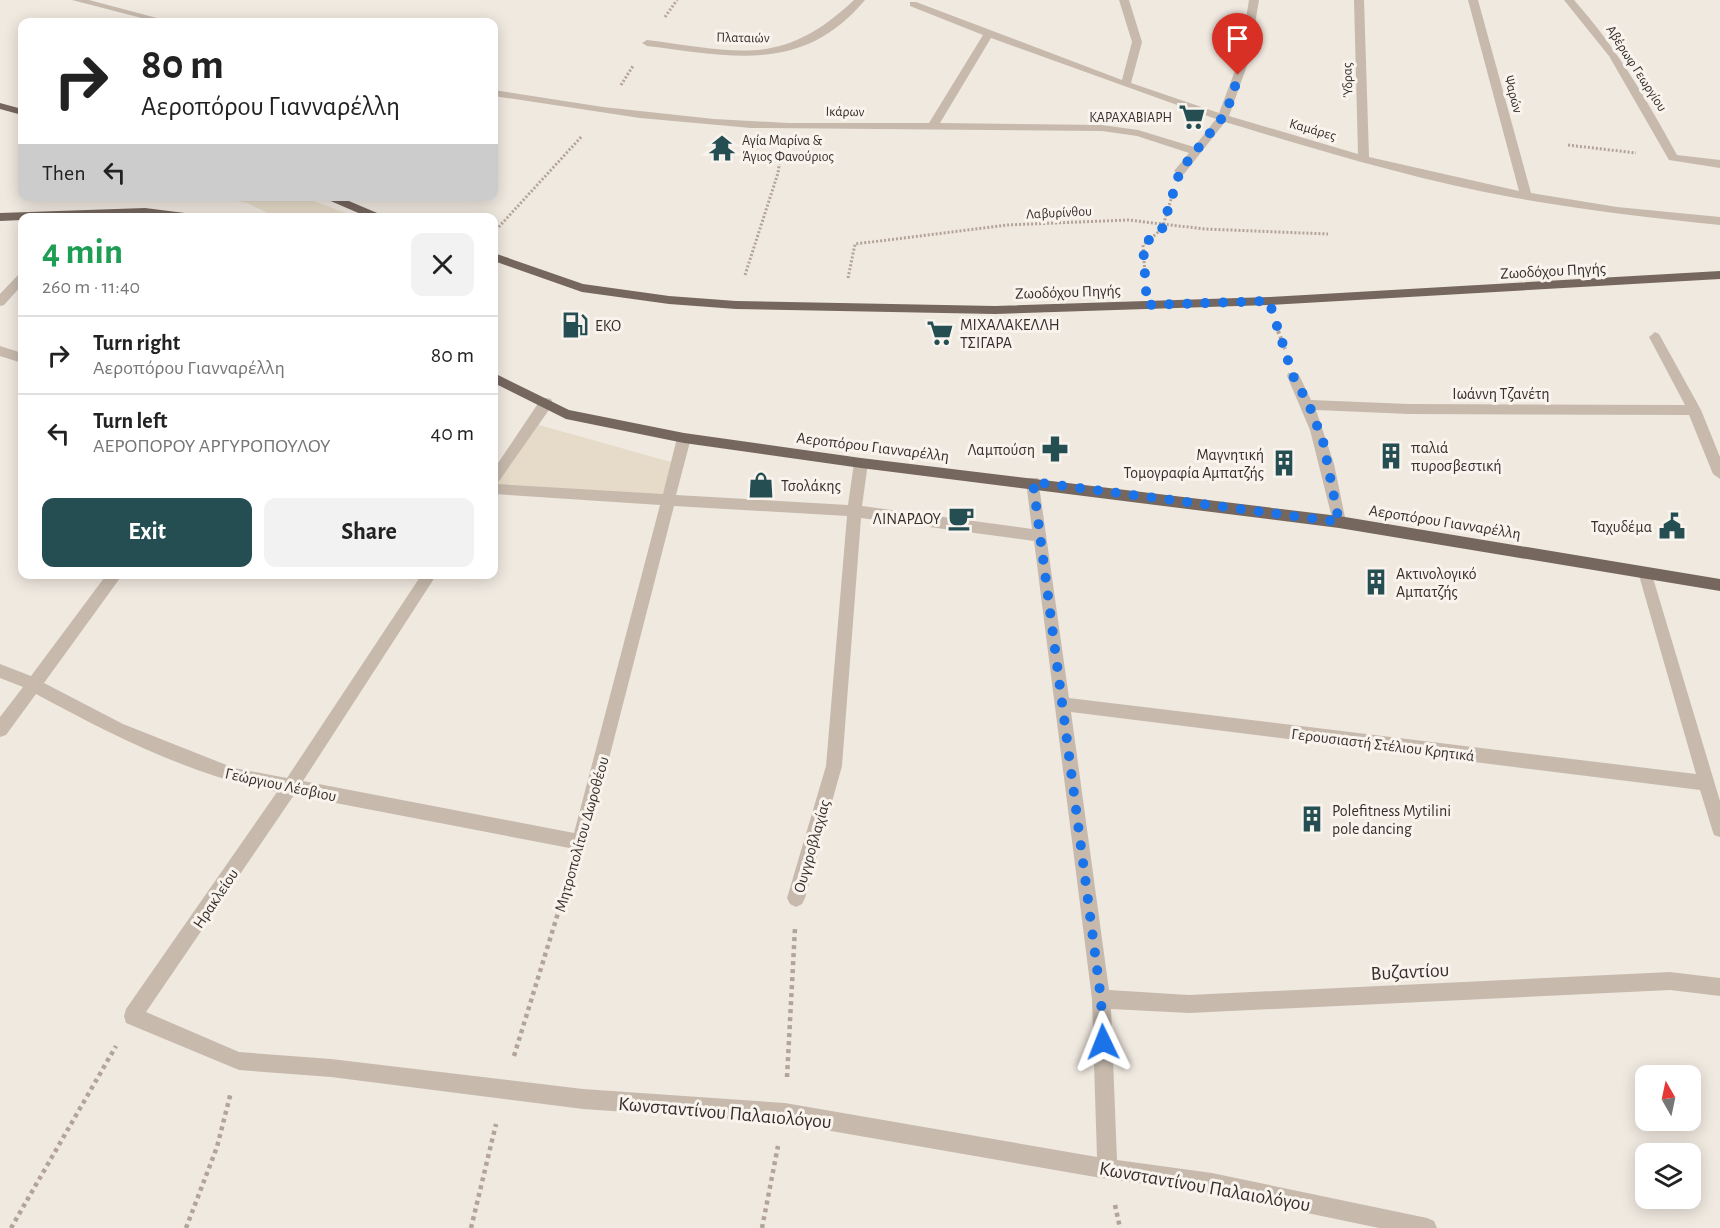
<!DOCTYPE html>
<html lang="en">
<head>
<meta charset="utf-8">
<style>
  body { margin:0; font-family:"Alegreya Sans",sans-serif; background:#f2f2f2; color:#222; height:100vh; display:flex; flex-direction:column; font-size:22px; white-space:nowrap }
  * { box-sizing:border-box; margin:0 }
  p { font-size:20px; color:#767676 }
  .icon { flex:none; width:33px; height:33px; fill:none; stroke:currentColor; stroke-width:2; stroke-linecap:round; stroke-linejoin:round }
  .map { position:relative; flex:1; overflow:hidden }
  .panel { position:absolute; left:18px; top:213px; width:480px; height:366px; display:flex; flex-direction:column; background:#fff; border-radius:12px; box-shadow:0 3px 15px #0003 }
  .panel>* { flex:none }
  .top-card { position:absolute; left:18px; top:18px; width:480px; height:183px; border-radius:12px; box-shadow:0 3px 15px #0003; background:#fff; color:#222; overflow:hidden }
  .needle { width:39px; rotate:351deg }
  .fabs { position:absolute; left:1635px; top:1065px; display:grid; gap:12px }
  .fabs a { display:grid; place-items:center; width:66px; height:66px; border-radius:12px; background:#fff; box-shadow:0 3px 15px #0003; font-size:30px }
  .pin { position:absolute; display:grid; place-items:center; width:51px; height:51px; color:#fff; margin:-62px -26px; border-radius:50% 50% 50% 0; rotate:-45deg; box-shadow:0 0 6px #0007 }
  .pin .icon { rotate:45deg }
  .me { position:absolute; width:66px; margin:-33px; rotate:358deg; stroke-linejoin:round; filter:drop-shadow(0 0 4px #0008) }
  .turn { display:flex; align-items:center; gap:21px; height:126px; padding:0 24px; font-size:27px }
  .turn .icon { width:78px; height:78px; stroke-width:2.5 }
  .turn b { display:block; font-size:42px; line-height:51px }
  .then { display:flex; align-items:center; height:57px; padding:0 24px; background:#0003; gap:12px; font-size:22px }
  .round { display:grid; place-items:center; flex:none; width:63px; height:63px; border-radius:12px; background:#f2f2f2 }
  .summary { display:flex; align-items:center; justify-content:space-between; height:102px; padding:0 24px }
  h1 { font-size:36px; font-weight:600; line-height:45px; color:#1e9e55 }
  .action { display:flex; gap:12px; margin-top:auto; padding:12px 24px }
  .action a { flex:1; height:69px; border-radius:12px; background:#254e53; color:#fff; font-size:24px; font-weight:600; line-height:69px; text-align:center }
  .action a+a { background:#f2f2f2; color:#222 }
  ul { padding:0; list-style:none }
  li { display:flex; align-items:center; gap:18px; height:78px; padding:0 24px; border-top:2px solid #e0e0e0 }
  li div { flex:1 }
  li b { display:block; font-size:22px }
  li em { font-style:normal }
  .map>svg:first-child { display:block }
</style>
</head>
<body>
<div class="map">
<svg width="1720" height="1228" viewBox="0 0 1720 1228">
  <rect width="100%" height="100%" fill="#f0e9e0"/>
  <g fill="#e6dbc9">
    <path d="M221,197H303L357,217H276L247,203Z"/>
    <path d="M532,423L678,464L669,501L494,489V479Z"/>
  </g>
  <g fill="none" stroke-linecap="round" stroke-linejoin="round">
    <g stroke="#b3a497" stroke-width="3" stroke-dasharray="2 2" stroke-linecap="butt">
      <path d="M665,17L677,0"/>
      <path d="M621,85L633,66"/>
      <path d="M1568,145L1636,153"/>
      <path d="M496,230L582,136"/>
      <path d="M745,275L778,173L781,153"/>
      <path d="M1145,275L1143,245L1162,229L1172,196"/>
      <path d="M848,278L855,244L1008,225L1128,220L1205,229L1328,234"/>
    </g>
    <path stroke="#b3a497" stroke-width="4" stroke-dasharray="3 3" stroke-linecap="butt" d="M1278,331L1285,349"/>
    <g stroke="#b3a497" stroke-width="4.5" stroke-dasharray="4 4" stroke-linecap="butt">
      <path d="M514,1056L570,874"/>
      <path d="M787,1077L795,928"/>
      <path d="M1115,1205L1120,1228"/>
      <path d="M11,1228L116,1046"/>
      <path d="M186,1228L217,1147L231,1092"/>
      <path d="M471,1228L496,1124"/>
      <path d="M762,1228L778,1146"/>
    </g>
    <g fill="#c7baad" fill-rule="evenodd">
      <path d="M72,0H89L172,22H157Z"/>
      <path d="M854,0H865C802,75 731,56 647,46L642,43L647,40C737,51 781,69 854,0Z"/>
      <path d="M1119,0H1129L1142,42L1131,83L1219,113L1239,60L1249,0H1259L1249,60L1229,116L1358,154L1354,0H1364L1369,157L1519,191L1468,0H1478L1531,193L1617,207L1720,217V225C1652,218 1584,210 1516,198C1416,180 1321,151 1225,122L1184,174L1180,175L1174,171L1189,153L1137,136L1102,131L751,128L640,118L494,96V90L603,107L714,119L788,123H929L983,35L910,6V2H916L1122,80L1132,42ZM991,38L1216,119L1194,147L1138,130L1102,125L940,123Z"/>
      <path d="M1564,0H1574C1616,47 1647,100 1677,155L1720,160V168L1669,160L1609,56Z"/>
      <path d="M22,274V285L4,305L0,306V294L18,275Z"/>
      <path d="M1655,332L1659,334L1701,410L1720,457V479L1713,474L1689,415L1409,414L1316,410L1334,464L1346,522L1339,528L1334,526L1310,430L1287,376L1288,373H1298L1311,400L1409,404L1685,405L1649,337Z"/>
      <path d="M0,346L22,353V363L0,356Z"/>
      <path d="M546,398L551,399L553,403L551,407L497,484L663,494L677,438L684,433L691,438L676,495L848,505L854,463L861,458L868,463L862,506L1032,529L1026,482L1028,478H1038L1069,698L1696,774L1638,572L1640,568H1650L1720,801V837L1714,835L1712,829L1700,790L1071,712L1109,990L1189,995L1670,972L1720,978V996L1670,990L1189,1013L1111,1009L1117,1160L1212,1173L1427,1218L1434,1221L1437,1228H1379L1212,1193L1107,1179L785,1123L583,1109L331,1077L239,1070L126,1023L124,1016L126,1009L277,792C192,776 112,735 36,694L6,735L0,737V717L23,687L0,678V664L31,676L107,574H123L44,683L123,724L234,768L287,778L422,574H437L303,781L574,833L660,505L494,494V469L541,399ZM674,506L847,516L826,766L787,898L790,904L796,907L802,904L805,898L842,766L861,518L1034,541L1092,999L1097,1157L785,1103L583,1089L331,1059L239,1052L146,1012L294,795L580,850L586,848Z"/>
    </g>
    <g fill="#76675e" fill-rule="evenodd">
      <path d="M0,103L22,109V115L0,109Z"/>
      <path d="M319,196H337L389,218H370Z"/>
      <path d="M145,208L193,214L199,218H22V220L0,221V213Z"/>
      <path d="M494,253L583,284L669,296L736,301L995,306L1269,297L1720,271V279L1269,305L995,314L736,309L669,304L582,292L494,261Z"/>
      <path d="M494,373L569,410L684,433L861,458L1339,516L1720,579V591L1339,528L861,468L684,443L566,419L494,383Z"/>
    </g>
  </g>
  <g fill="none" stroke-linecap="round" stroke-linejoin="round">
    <path stroke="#1a73e8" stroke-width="10" stroke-dasharray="0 18" d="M1103,1042L1101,999L1033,482L1339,522L1323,441L1309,405L1293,376L1269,301L1147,305L1143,245L1162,229L1180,171L1222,118L1232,98L1238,75"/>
  </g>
  <defs>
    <g id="supermarket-bare" transform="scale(2.07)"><path d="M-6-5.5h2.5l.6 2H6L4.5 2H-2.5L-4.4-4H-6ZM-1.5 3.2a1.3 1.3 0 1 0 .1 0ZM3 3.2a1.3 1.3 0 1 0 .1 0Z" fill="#254e53" stroke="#f8f3ec" stroke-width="2.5" paint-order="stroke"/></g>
    <g id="temple-bare" transform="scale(2.07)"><path d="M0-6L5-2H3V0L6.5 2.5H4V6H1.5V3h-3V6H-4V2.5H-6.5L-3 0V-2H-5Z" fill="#254e53" stroke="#f8f3ec" stroke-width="2.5" paint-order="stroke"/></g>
    <g id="fuel-bare" transform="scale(2.07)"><path d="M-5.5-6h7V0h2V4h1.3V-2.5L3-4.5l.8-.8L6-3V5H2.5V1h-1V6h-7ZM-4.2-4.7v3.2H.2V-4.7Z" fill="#254e53" stroke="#f8f3ec" stroke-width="2.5" paint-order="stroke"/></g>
    <g id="pharmacy-bare" transform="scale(2.07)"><path d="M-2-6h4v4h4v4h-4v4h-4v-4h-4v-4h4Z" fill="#254e53" stroke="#f8f3ec" stroke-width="2.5" paint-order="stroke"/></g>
    <g id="building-bare" transform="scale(2.07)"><path d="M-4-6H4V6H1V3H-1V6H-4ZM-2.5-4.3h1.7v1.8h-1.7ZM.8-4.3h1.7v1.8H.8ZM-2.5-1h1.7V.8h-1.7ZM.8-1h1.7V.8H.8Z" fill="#254e53" stroke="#f8f3ec" stroke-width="2.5" paint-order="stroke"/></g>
    <g id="shop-bare" transform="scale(2.07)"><path d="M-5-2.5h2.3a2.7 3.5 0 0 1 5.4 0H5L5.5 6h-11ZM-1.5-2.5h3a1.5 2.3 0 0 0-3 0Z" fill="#254e53" stroke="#f8f3ec" stroke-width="2.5" paint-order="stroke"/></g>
    <g id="cafe-bare" transform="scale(2.07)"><path d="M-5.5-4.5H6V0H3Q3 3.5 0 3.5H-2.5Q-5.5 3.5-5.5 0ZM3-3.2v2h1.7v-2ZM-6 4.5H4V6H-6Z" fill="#254e53" stroke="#f8f3ec" stroke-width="2.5" paint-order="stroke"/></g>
    <g id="civic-bare" transform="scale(2.07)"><path d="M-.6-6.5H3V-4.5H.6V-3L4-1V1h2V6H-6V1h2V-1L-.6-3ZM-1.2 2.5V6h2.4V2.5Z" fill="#254e53" stroke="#f8f3ec" stroke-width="2.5" paint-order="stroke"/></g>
  </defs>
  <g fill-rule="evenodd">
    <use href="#supermarket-bare" x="1192" y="117"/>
    <use href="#temple-bare" x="722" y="148"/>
    <use href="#fuel-bare" x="575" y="325"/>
    <use href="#supermarket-bare" x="940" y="333"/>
    <use href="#pharmacy-bare" x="1055" y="449"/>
    <use href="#building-bare" x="1391" y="456"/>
    <use href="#building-bare" x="1284" y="463"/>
    <use href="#shop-bare" x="761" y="485"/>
    <use href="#cafe-bare" x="961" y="518"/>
    <use href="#civic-bare" x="1672" y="526"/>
    <use href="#building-bare" x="1376" y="582"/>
    <use href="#building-bare" x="1312" y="819"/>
  </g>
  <g text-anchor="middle" stroke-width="6" stroke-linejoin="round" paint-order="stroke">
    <g font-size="14" fill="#362f2b" stroke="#f8f3ec">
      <text transform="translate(743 37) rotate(1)" y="5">Πλαταιών</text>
      <text transform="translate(1637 68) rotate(57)" y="5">Αβέρωφ Γεωργίου</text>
      <text transform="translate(1347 80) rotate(-92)" y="5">Ύδρας</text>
      <text transform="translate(1514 94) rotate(75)" y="5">Ψαρών</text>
      <text transform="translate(845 111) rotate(1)" y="5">Ικάρων</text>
      <text transform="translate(1313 129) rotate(16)" y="5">Καμάρες</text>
      <text transform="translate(1059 212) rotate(-3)" y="5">Λαβυρίνθου</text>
    </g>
    <g font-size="14" fill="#362f2b" stroke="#f8f3ec" text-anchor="end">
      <text x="1172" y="122">ΚΑΡΑΧΑΒΙΑΡΗ</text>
      <text x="742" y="145" text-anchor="start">Αγία Μαρίνα &amp;<tspan x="742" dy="16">Άγιος Φανούριος</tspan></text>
    </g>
    <g font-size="16" fill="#362f2b" stroke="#f8f3ec">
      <text transform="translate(1553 270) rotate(-3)" y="6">Ζωοδόχου Πηγής</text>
      <text transform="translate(1068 291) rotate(-2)" y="6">Ζωοδόχου Πηγής</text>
      <text x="1501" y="399">Ιωάννη Τζανέτη</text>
      <text transform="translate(873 446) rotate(7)" y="6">Αεροπόρου Γιανναρέλλη</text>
      <text transform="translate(1445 521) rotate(9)" y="6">Αεροπόρου Γιανναρέλλη</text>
      <text transform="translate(1383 744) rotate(7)" y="6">Γερουσιαστή Στέλιου Κρητικά</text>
      <text transform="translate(281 784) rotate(12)" y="6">Γεώργιου Λέσβιου</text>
      <text transform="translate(581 834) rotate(-74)" y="6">Μητροπολίτου Δωροθέου</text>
      <text transform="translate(811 846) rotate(-74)" y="6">Ουγγροβλαχίας</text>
      <text transform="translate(215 898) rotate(-56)" y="6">Ηρακλείου</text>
    </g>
    <g font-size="16" fill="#362f2b" stroke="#f8f3ec" text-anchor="start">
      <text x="960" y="330">ΜΙΧΑΛΑΚΕΛΛΗ<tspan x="960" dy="18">ΤΣΙΓΑΡΑ</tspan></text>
      <text x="595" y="331">EKO</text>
      <text x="1411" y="453">παλιά<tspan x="1411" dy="18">πυροσβεστική</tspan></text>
      <text x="1035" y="455" text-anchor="end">Λαμπούση</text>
      <text x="1264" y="460" text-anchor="end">Μαγνητική<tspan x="1264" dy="18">Τομογραφία Αμπατζής</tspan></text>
      <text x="781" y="491">Τσολάκης</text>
      <text x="941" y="524" text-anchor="end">ΛΙΝΑΡΔΟΥ</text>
      <text x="1652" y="532" text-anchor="end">Ταχυδέμα</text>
      <text x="1396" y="579">Ακτινολογικό<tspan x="1396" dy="18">Αμπατζής</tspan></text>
      <text x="1332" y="816">Polefitness Mytilini<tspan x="1332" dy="18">pole dancing</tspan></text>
    </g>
    <g font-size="20" fill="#362f2b" stroke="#f8f3ec">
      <text transform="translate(1410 971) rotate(-3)" y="7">Βυζαντίου</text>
      <text transform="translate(725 1112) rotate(5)" y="7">Κωνσταντίνου Παλαιολόγου</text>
      <text transform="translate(1205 1186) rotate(10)" y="7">Κωνσταντίνου Παλαιολόγου</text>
    </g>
  </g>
</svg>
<div class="fabs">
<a><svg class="needle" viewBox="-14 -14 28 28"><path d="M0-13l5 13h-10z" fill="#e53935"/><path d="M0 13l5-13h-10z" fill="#767676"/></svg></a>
<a><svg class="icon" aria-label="layers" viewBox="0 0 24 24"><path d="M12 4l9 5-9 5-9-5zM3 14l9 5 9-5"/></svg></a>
</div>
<div class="pin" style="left:1238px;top:75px;background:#d93025"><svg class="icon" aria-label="arrive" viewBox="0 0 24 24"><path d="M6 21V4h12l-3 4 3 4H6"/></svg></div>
<svg class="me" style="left:1103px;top:1042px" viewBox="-20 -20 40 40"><path d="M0-17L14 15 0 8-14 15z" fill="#1a73e8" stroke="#fff" stroke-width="4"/></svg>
<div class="top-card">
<div class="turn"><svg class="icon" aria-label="right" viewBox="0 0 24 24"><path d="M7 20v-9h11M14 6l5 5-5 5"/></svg><div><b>80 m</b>Αεροπόρου Γιανναρέλλη</div></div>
<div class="then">Then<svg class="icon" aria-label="left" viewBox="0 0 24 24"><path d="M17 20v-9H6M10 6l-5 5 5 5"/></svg></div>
</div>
<section class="panel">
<div class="summary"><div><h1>4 min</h1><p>260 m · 11:40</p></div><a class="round"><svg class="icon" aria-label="close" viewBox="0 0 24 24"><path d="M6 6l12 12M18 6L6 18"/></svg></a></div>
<ul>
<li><svg class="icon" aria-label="right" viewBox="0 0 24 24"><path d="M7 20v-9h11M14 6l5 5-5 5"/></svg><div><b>Turn right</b><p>Αεροπόρου Γιανναρέλλη</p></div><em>80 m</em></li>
<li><svg class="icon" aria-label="left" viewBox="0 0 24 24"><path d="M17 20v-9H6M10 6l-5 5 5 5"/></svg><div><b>Turn left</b><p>ΑΕΡΟΠΟΡΟΥ ΑΡΓΥΡΟΠΟΥΛΟΥ</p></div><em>40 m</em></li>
</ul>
<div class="action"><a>Exit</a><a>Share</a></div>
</section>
</div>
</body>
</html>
